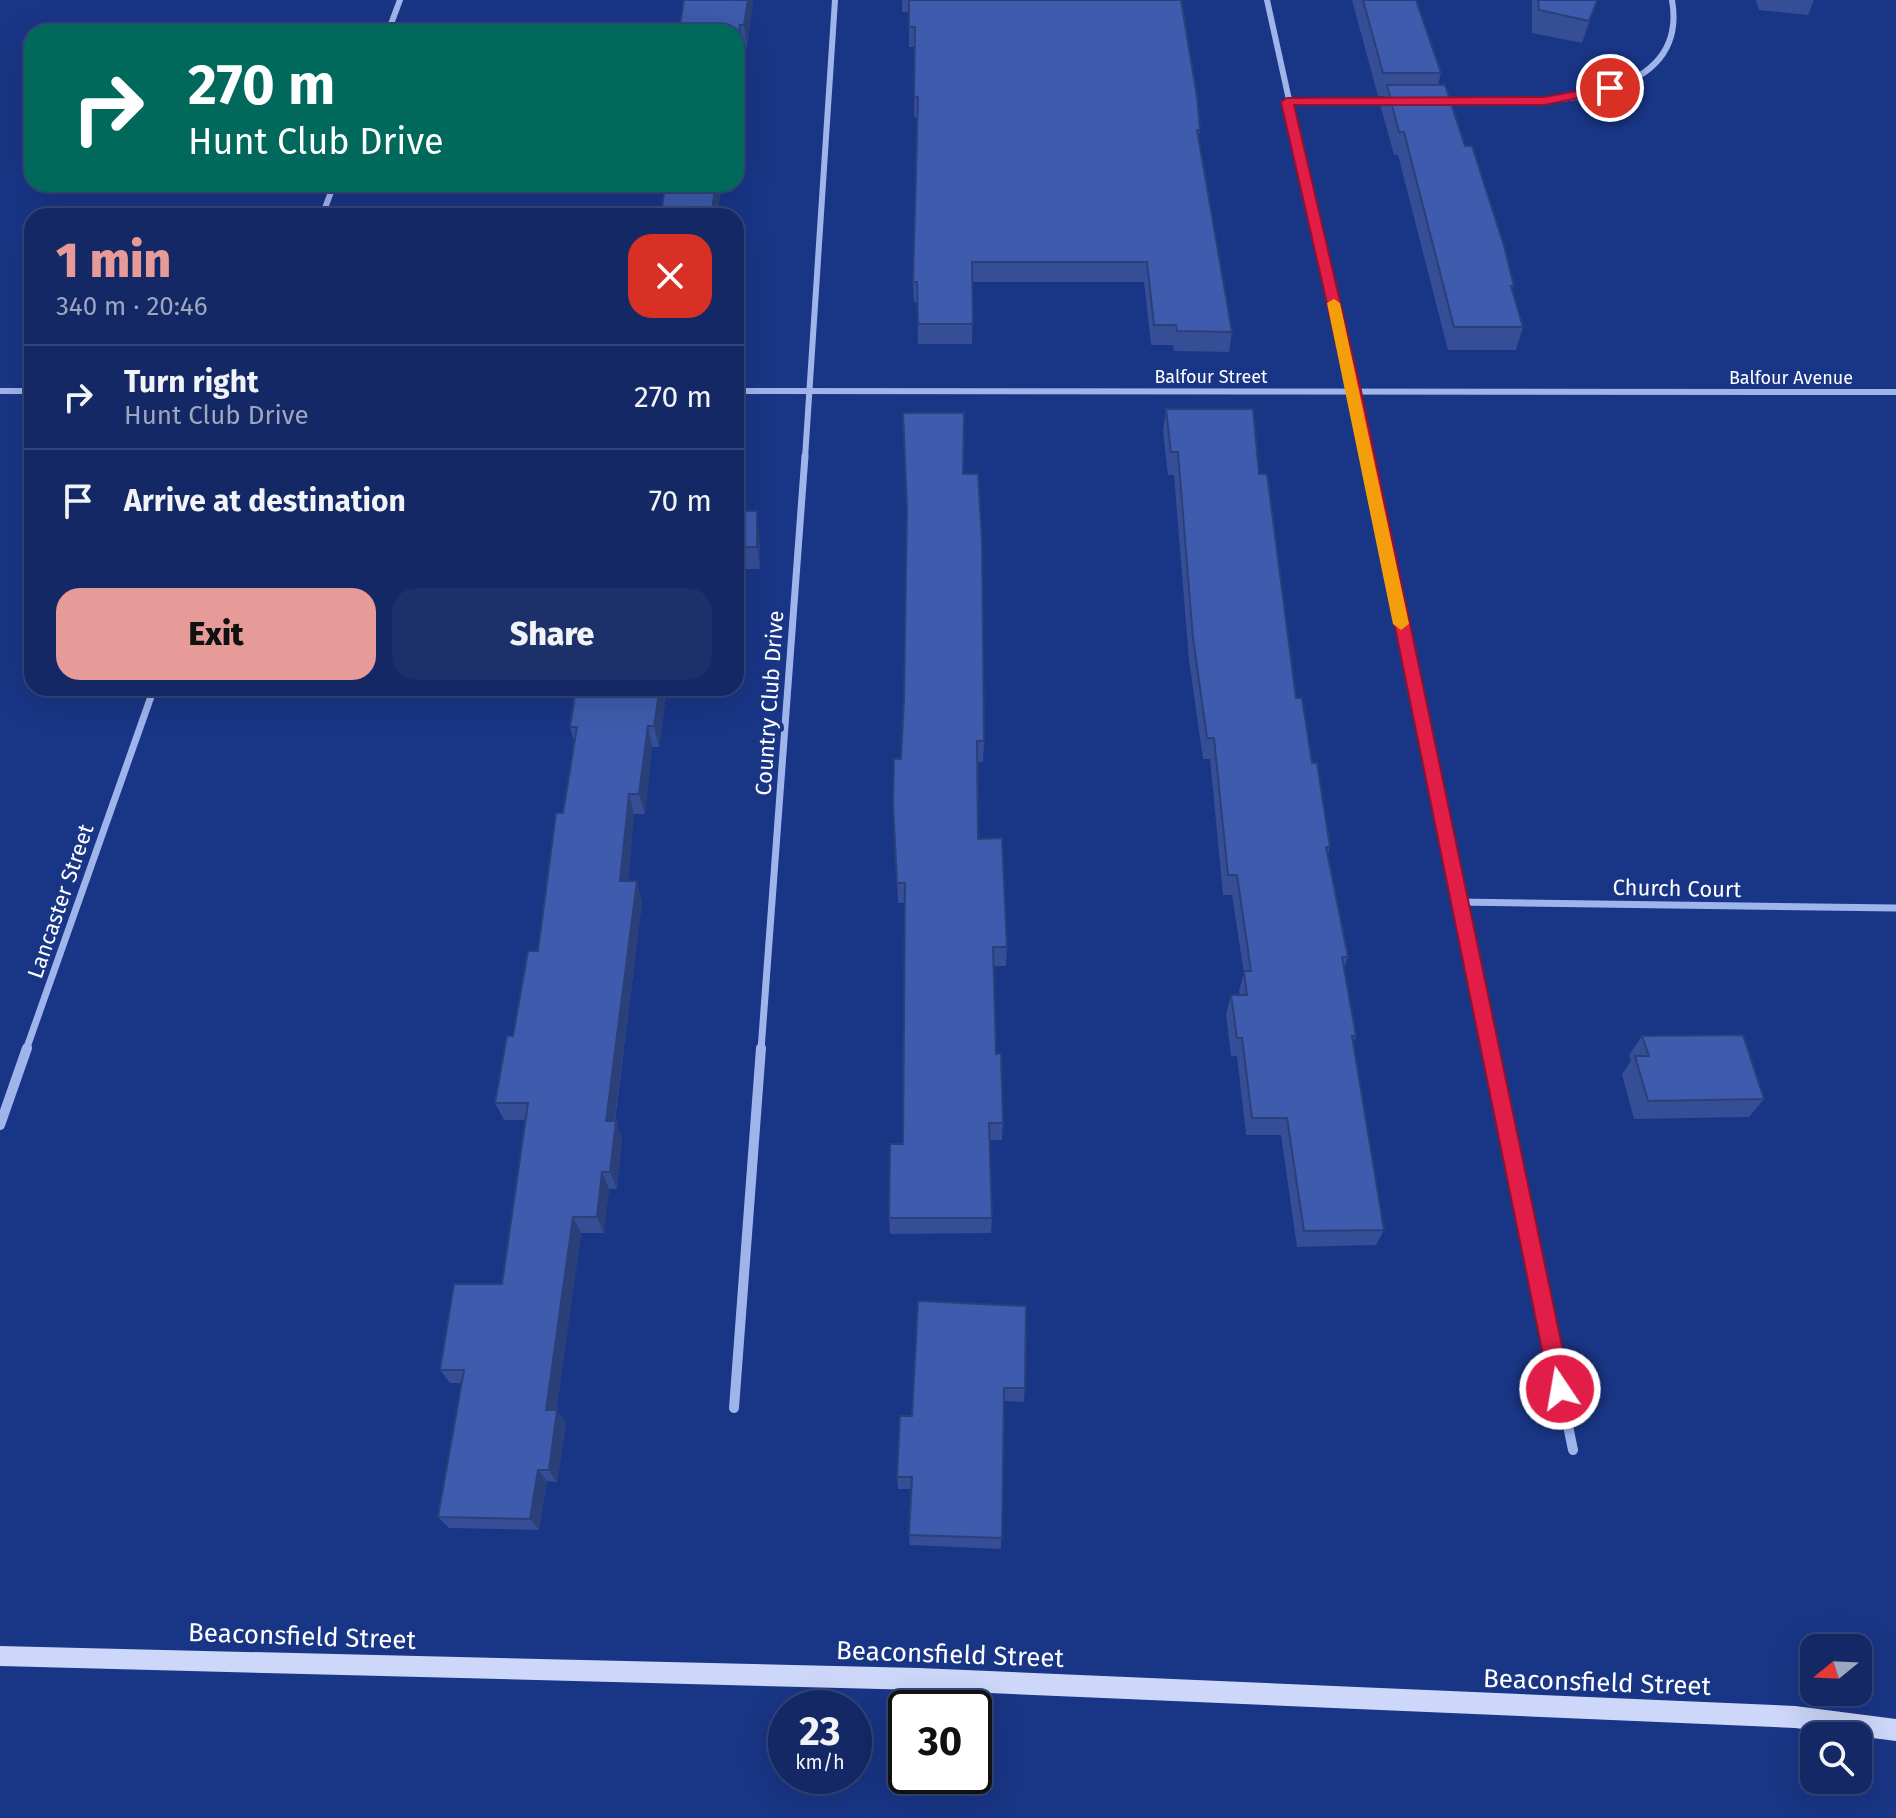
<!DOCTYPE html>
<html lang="en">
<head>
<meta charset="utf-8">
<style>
  body { margin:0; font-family:"Fira Sans",sans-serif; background:#1c306a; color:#f1f3f6; height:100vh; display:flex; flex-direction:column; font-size:30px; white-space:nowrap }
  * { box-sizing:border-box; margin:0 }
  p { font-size:26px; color:#9da6bf }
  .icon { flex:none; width:44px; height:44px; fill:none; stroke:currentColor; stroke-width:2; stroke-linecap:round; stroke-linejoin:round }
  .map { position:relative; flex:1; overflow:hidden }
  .drawer { position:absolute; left:24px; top:208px; width:720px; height:488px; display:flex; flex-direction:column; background:#132864; border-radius:24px; box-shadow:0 8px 32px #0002,0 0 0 2px #324478 }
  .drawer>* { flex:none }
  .top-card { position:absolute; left:24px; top:24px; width:720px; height:168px; border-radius:24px; box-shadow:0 8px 32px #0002,0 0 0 2px #324478; background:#00695c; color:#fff; overflow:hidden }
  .needle { width:52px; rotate:252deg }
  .fabs { position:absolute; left:1800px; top:1634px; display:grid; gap:16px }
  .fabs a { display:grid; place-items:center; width:72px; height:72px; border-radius:16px; background:#132864; box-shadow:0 8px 32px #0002,0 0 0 2px #324478; font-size:40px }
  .speed { position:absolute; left:768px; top:1690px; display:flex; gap:16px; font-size:40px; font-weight:700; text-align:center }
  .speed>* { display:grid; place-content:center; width:104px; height:104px; border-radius:50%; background:#132864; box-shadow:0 8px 32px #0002,0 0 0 2px #324478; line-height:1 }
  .speed small { font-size:20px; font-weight:400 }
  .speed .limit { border:4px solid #111; border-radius:12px; background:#fff; color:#111 }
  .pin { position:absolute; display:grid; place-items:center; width:68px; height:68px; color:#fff; margin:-34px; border:4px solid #fff; border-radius:50%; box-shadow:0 2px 8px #0007 }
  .me { position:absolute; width:88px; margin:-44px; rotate:348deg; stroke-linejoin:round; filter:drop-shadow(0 0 6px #0008) }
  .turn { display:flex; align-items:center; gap:28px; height:168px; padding:0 32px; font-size:36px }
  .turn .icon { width:104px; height:104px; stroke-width:2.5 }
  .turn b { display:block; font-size:56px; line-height:68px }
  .round { display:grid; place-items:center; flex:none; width:84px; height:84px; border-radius:24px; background:#1c306a }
  .overview { display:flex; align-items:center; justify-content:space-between; height:136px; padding:0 32px }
  h1 { font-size:48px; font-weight:800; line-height:60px; color:#e69b98 }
  .cta { display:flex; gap:16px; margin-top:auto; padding:16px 32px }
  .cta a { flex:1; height:92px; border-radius:24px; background:#e69b98; color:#111; font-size:32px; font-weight:800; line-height:92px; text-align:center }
  .cta a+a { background:#1c306a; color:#f1f3f6 }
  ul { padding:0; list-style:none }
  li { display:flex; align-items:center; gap:24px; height:104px; padding:0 32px; border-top:2px solid #324478 }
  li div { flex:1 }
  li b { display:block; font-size:30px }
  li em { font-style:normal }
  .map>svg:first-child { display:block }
</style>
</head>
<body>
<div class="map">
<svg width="1896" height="1818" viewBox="0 0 1896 1818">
  <rect width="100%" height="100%" fill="#193585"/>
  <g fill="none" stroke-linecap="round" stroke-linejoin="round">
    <g stroke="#a0b4ec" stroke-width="6">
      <path d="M1267,0L1368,458"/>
      <path d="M388,32L400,0"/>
      <path d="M1287,102H1390"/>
      <path d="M1440,102C1512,103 1692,114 1672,0"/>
      <path d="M322,216L334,184"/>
      <path d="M0,391H32"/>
      <path d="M736,391L1896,392"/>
      <path d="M805,458L835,0"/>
    </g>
    <g stroke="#a0b4ec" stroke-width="7">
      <path d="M1367,456L1490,1050"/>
      <path d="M1457,902L1896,908"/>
      <path d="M26,1050L154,688"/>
      <path d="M761,1050L805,456"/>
    </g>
    <g stroke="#a0b4ec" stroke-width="10">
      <path d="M1490,1048L1573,1450"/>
      <path d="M0,1125L27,1048"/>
      <path d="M734,1408L761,1048"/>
    </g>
    <path fill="#ccd7f9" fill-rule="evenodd" d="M0,1646L919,1668L1795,1706L1896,1719V1741L1795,1728L919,1690L0,1666Z"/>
  </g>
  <g fill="#354e95">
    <path d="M684,0H753L747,47H742L738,84H736V32H679Z"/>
    <path d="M902,0H1181L1200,130L1198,139L1232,332L1229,352L1174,351L1173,345H1151L1144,282H973L972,344H918L917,302H914L913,282L918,117H914L915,47H909V12H902Z"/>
    <path d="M1352,0H1416L1441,73L1438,85L1465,146L1514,286L1512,291L1523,327L1516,350H1448L1398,155H1394L1381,108L1384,96H1378Z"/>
    <path d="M1532,0H1597L1582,43L1532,33Z"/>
    <path d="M1756,0H1814L1808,15L1759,10Z"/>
    <path d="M1166,409L1259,474L1296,698L1330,847L1328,854L1348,957L1344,968L1356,1036L1353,1044L1384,1230L1376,1245L1297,1247L1281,1135H1246L1237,1056H1231L1226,1014L1231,995H1240L1239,990L1244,974L1232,895H1223L1210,759H1203L1189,660L1174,475H1168L1163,431Z"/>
    <path d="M963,474L984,741L983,762H977L978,839L1007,947L1006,966H994L996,1054L1003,1123L1002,1140H990L992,1218L991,1233L890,1234L889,1218L903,1144L905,903H898L893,804Z"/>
    <path d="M736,511L759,533L760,569H736Z"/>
    <path d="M576,688H667L659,747H652L645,814H634L628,881L642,901L615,1121L622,1138L617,1189H609L604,1233H581L556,1410L566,1423L557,1482L547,1481L539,1530L449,1528L438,1517L462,1383H450L440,1370L502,1284L526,1120H504L495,1103L513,1036L538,951L563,813L574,741L570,727Z"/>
    <path d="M1642,1036L1764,1099L1749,1117L1634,1119L1622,1074L1631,1061L1629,1055Z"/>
    <path d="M918,1301L1025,1388L1024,1402L1004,1401L1001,1549L910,1545L909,1535L911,1489H898L897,1477L912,1416Z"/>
  </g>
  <g fill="#2b4079">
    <path d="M748,0H753L747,47L744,25Z"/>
    <path d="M1597,1L1590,23L1582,43L1589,21Z"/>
    <path d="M740,25L742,47L738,84L736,58Z"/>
    <path d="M716,184H722L717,216H711Z"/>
    <path d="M757,511L759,533L760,569L757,547Z"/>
    <path d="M660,688H667L659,747L654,726Z"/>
    <path d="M648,726L652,747L645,814L639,794Z"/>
    <path d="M629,794L634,814L626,901L620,881Z"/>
    <path d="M637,881L642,901L612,1138L606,1121Z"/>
    <path d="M616,1121L622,1138L617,1189L610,1172Z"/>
    <path d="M602,1172L609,1189L604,1233L597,1217Z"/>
    <path d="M573,1217L581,1233L555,1423L546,1410Z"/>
    <path d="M557,1410L566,1423L557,1482L549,1470Z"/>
    <path d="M538,1470L547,1481L539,1530L530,1519Z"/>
  </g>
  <g fill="#3e5bad" stroke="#2b4079" stroke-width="2">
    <path d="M684,0H748L744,25H740L736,58V32L679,31Z"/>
    <path d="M909,0H1181L1197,97L1200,130H1197L1232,332L1177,331L1176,325H1154L1147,262H972L973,324H918L917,282H913L918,97H914L915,27H909Z"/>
    <path d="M1363,0H1416L1441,73H1383Z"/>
    <path d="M1538,0H1597V1L1589,21L1539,10Z"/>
    <path d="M1387,85H1445L1465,146H1472L1504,246L1514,286H1511L1523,327H1454L1404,132H1399Z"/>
    <path d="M665,184H716L711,216H661Z"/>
    <path d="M1166,409H1253L1259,474H1267L1296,698H1302L1312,763H1317L1330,847H1326L1348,957H1342L1356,1036H1352L1384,1230L1304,1231L1287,1118H1252L1242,1038H1237L1231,995H1247L1244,971H1251L1237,875H1228L1214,738H1207L1193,638L1178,452H1171Z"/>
    <path d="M903,413H964L963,474H978L982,541L984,741H977L978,839L1002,838L1007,947H993L996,1054L1001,1053L1003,1123H989L992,1218H889L890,1144H903L905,883H897L893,804L894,759H901L904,699L907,508Z"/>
    <rect x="736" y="511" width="21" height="36"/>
    <path d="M576,688H660L654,726H648L639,794H629L620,881H637L606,1121H616L610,1172H602L597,1217H573L546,1410H557L549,1470H538L530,1519L438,1517L464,1370H440L454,1284H502L528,1103H495L507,1036H513L528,951H538L556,813H563L577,727H570Z"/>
    <path d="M1743,1035L1764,1099L1648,1101L1635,1056H1649L1642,1036Z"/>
    <path d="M918,1301L1026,1306L1025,1388H1004L1002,1538L909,1535L912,1477H897L900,1416H912Z"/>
  </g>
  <path fill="#e11d48" stroke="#92132f" stroke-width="2" d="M1610,85L1616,88L1614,91L1544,105H1294L1361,391L1571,1389L1568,1397L1560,1400L1553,1397L1550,1389L1347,391L1281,102L1287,98L1544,97Z"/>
  <path fill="#f59e0b" d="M1334,299L1340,303L1409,624L1401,630L1393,624L1327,303Z"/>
  <g text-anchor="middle" stroke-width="8" stroke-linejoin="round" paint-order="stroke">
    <g font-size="18" fill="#fff" stroke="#193585">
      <text x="1211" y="383">Balfour Street</text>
      <text x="1791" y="384">Balfour Avenue</text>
    </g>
    <g font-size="22" fill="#fff" stroke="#193585">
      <text transform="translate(769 703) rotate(-86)" y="8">Country Club Drive</text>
      <text transform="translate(1677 888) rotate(1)" y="8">Church Court</text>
      <text transform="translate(60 901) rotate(-71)" y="8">Lancaster Street</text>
    </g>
    <g font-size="26" fill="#fff" stroke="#193585">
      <text transform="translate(302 1636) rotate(2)" y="9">Beaconsfield Street</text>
      <text transform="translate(950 1654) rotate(2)" y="9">Beaconsfield Street</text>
      <text transform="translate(1597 1682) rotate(2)" y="9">Beaconsfield Street</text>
    </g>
  </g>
</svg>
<div class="fabs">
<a><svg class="needle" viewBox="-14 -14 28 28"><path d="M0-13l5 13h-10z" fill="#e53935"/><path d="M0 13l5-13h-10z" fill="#9da6bf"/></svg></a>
<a><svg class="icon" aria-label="search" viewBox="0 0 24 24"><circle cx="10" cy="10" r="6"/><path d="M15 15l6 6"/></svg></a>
</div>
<div class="speed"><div>23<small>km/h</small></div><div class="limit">30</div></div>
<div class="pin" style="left:1610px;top:88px;background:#d93025"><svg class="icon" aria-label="arrive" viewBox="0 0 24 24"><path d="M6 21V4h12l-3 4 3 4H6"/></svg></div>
<svg class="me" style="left:1560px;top:1389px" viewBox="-20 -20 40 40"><circle r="17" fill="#e11d48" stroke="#fff" stroke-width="3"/><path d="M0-11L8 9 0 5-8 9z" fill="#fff"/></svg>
<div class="top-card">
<div class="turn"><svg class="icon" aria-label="right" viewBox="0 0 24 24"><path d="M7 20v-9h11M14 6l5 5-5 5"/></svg><div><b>270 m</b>Hunt Club Drive</div></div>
</div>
<section class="drawer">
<div class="overview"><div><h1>1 min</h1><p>340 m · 20:46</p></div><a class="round" style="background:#d93025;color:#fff"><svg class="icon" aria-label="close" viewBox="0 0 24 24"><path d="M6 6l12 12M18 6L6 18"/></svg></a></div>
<ul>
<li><svg class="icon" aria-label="right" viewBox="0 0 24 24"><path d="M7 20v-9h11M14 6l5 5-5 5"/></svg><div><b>Turn right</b><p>Hunt Club Drive</p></div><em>270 m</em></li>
<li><svg class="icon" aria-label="arrive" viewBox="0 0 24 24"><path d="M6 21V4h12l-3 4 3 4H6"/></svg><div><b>Arrive at destination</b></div><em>70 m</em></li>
</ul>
<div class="cta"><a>Exit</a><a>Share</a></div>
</section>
</div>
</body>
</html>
